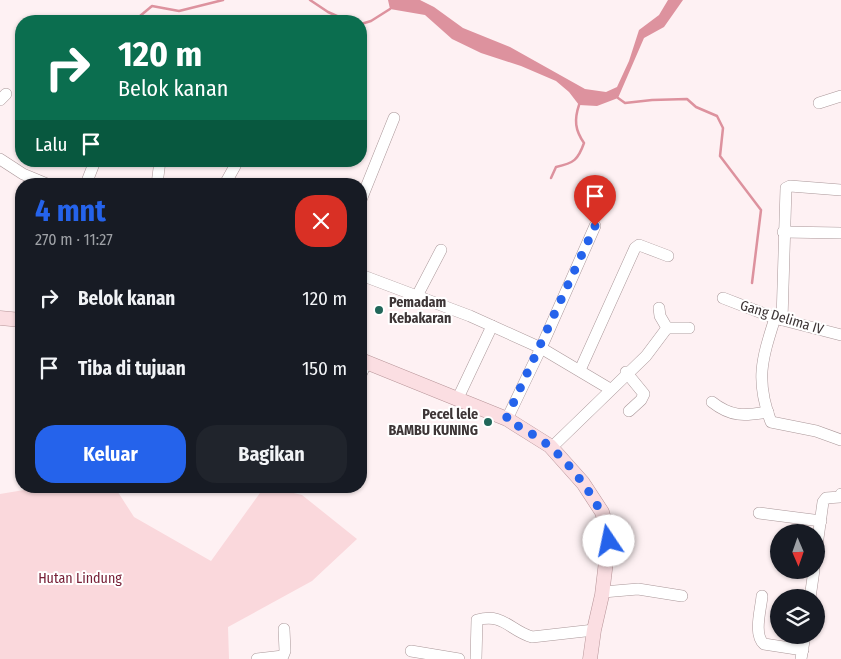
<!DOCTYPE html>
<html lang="id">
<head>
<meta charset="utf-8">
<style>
  body { margin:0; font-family:"Fira Sans Condensed",sans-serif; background:#20242c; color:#f1f3f6; height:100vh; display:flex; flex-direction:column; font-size:19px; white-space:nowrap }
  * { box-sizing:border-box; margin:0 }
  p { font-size:16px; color:#9ea1a6 }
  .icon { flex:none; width:28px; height:28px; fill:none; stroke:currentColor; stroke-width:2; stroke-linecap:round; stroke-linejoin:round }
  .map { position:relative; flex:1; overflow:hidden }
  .panel { position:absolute; left:15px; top:178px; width:352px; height:315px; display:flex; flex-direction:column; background:#171b24; border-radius:20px; box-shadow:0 1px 4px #0004 }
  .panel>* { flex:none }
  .hud { position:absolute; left:15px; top:15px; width:352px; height:152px; border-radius:20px; box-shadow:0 1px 4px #0004; background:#0b6e4f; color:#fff; overflow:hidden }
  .needle { width:32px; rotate:178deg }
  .tools { position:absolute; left:770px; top:524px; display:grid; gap:10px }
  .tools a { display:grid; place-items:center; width:55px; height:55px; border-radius:50%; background:#171b24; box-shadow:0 1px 4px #0004; font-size:25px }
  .pin { position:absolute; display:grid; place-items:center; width:42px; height:42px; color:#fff; margin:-51px -21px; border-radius:50% 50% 50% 0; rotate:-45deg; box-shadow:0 0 5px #0007 }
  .pin .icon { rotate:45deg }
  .me { position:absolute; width:55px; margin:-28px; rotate:349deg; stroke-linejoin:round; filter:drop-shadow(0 0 4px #0008) }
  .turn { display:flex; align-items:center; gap:18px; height:105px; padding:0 20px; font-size:22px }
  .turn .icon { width:65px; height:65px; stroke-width:2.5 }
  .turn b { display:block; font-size:35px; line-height:42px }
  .then { display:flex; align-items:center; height:48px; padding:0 20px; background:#0003; gap:10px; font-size:19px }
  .round { display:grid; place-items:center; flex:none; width:52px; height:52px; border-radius:20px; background:#20242c }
  .summary { display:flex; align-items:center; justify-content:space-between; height:85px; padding:0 20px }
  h1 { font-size:30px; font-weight:700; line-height:38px; color:#2563eb }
  .primary-button { display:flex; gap:10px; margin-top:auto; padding:10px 20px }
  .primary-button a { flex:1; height:58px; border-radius:20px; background:#2563eb; color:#fff; font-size:20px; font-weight:700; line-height:58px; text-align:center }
  .primary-button a+a { background:#20242c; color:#f1f3f6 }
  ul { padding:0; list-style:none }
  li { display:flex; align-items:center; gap:15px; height:70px; padding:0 20px }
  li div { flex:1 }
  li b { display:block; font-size:19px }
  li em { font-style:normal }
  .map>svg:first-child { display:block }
</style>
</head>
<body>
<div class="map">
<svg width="841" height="659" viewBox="0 0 841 659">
  <rect width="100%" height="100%" fill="#fef1f3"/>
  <path fill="#fad8dc" d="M48,486H114L134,517L211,561L265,486L302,495L357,539L312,581L228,627L229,659H0V494Z"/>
  <path fill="#dd929e" d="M388,0H420L434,7L463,28L510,47L585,89L606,92L617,87L629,61L639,30L659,15L668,0H683L664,27L644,38L618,98L597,106L579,105L569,92L556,81L521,66L481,53L452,39L425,15L390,9Z"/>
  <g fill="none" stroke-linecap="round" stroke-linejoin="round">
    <g stroke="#dd929e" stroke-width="2.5">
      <path d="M310,0L328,12L348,21"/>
      <path d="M134,21L152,6L179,11L223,0"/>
      <path d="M361,24L371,21L390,9"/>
      <path d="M618,98L625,103L652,100L687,99L696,107L717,116L723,128L720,156L761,210L752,283"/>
      <path d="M551,178L556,167C574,163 578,160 584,143C575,130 574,120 579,105"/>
    </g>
    <g stroke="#aa9799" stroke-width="12">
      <g id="minor">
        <path d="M0,100L6,94"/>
        <path d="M819,103L841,96"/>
        <path d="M0,159L23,174L47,184"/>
        <path d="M86,184L95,161"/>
        <path d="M157,184L160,161"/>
        <path d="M225,184L235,166"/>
        <path d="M361,200L394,118"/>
        <path d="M783,232L841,233"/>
        <path d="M361,275L470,316L541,348L610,389"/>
        <path d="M417,296L441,250"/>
        <path d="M723,298L775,318L841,335"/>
        <path d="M775,318C762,359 755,380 771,422L816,431L841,440"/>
        <path d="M782,320L786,188L790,186L841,190"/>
        <path d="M667,328H689"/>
        <path d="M580,370L635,248L639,245L668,256"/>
        <path d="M626,372L644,394L641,400L629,411"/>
        <path d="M361,374L367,362"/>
        <path d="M458,398L492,326"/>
        <path d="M712,402C731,417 744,416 768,412"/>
        <path d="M507,419L541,348L595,226"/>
        <path d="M551,448L646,356L667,328L660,316L659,308"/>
        <path d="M759,513L821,521"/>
        <path d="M816,553L823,502L826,498L840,497L841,494"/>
        <path d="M603,592L638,589L682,596"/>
        <path d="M762,596C761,609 753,635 764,644L803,650"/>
        <path d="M810,598L814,570"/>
        <path d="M411,651L459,659"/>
        <path d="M257,659L283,656L285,651L284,629"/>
        <path d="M476,659L477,620C504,613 509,630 532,637L594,630"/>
        <path d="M801,659L805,635"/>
      </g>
    </g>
    <g stroke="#b79599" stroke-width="15">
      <g id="major">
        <path d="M0,318L21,320"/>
        <path d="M361,360L507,419L550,446L583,483L602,512L609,536L602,595L594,630L590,659"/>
      </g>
    </g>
    <use href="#minor" stroke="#fff" stroke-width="11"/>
    <use href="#major" stroke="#fbdee2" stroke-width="14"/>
  </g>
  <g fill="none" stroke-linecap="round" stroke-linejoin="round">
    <path stroke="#2563eb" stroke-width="9" stroke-dasharray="0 16.2" d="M595,226L506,419C521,428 536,435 549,446C571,464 609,512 609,541"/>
  </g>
  <g fill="#21675a" stroke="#fff" stroke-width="2">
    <circle cx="379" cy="310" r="5"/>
    <circle cx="488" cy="422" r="5"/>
  </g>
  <g text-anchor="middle" stroke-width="4" stroke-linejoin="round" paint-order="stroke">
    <g font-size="14" font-weight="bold" fill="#3d3536" stroke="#fff" text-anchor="start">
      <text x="389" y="307">Pemadam<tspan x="389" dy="16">Kebakaran</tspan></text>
      <text x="478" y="419" text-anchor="end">Pecel lele<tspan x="478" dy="16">BAMBU KUNING</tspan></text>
    </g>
    <g font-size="14" fill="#3d3536" stroke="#fff">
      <text transform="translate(782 317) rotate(17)" y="5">Gang Delima IV</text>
    </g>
    <g font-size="14" fill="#772037" stroke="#fff">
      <text x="80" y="583">Hutan Lindung</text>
    </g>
  </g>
</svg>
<div class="tools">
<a><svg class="needle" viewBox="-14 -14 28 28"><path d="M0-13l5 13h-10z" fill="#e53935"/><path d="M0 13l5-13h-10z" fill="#9ea1a6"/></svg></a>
<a><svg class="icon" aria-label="layers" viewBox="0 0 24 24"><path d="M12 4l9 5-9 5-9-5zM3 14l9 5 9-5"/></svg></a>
</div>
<div class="pin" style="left:595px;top:226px;background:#d93025"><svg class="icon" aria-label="arrive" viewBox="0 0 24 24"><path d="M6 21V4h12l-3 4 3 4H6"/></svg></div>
<svg class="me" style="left:609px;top:541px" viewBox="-20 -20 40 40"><circle r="19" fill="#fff"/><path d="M0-13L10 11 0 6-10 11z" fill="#2563eb"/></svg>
<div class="hud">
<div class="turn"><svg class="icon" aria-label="right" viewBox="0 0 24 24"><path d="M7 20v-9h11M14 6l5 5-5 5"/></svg><div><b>120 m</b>Belok kanan</div></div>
<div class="then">Lalu<svg class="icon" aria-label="arrive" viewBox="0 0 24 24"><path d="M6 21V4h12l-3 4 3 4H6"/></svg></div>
</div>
<section class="panel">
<div class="summary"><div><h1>4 mnt</h1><p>270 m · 11:27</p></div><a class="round" style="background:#d93025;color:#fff"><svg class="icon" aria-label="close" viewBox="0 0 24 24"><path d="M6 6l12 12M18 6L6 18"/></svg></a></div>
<ul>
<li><svg class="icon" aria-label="right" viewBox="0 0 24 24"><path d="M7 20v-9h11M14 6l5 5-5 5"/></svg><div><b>Belok kanan</b></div><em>120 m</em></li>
<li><svg class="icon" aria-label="arrive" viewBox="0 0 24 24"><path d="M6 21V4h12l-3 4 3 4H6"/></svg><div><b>Tiba di tujuan</b></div><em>150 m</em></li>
</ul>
<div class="primary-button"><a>Keluar</a><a>Bagikan</a></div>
</section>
</div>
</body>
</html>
